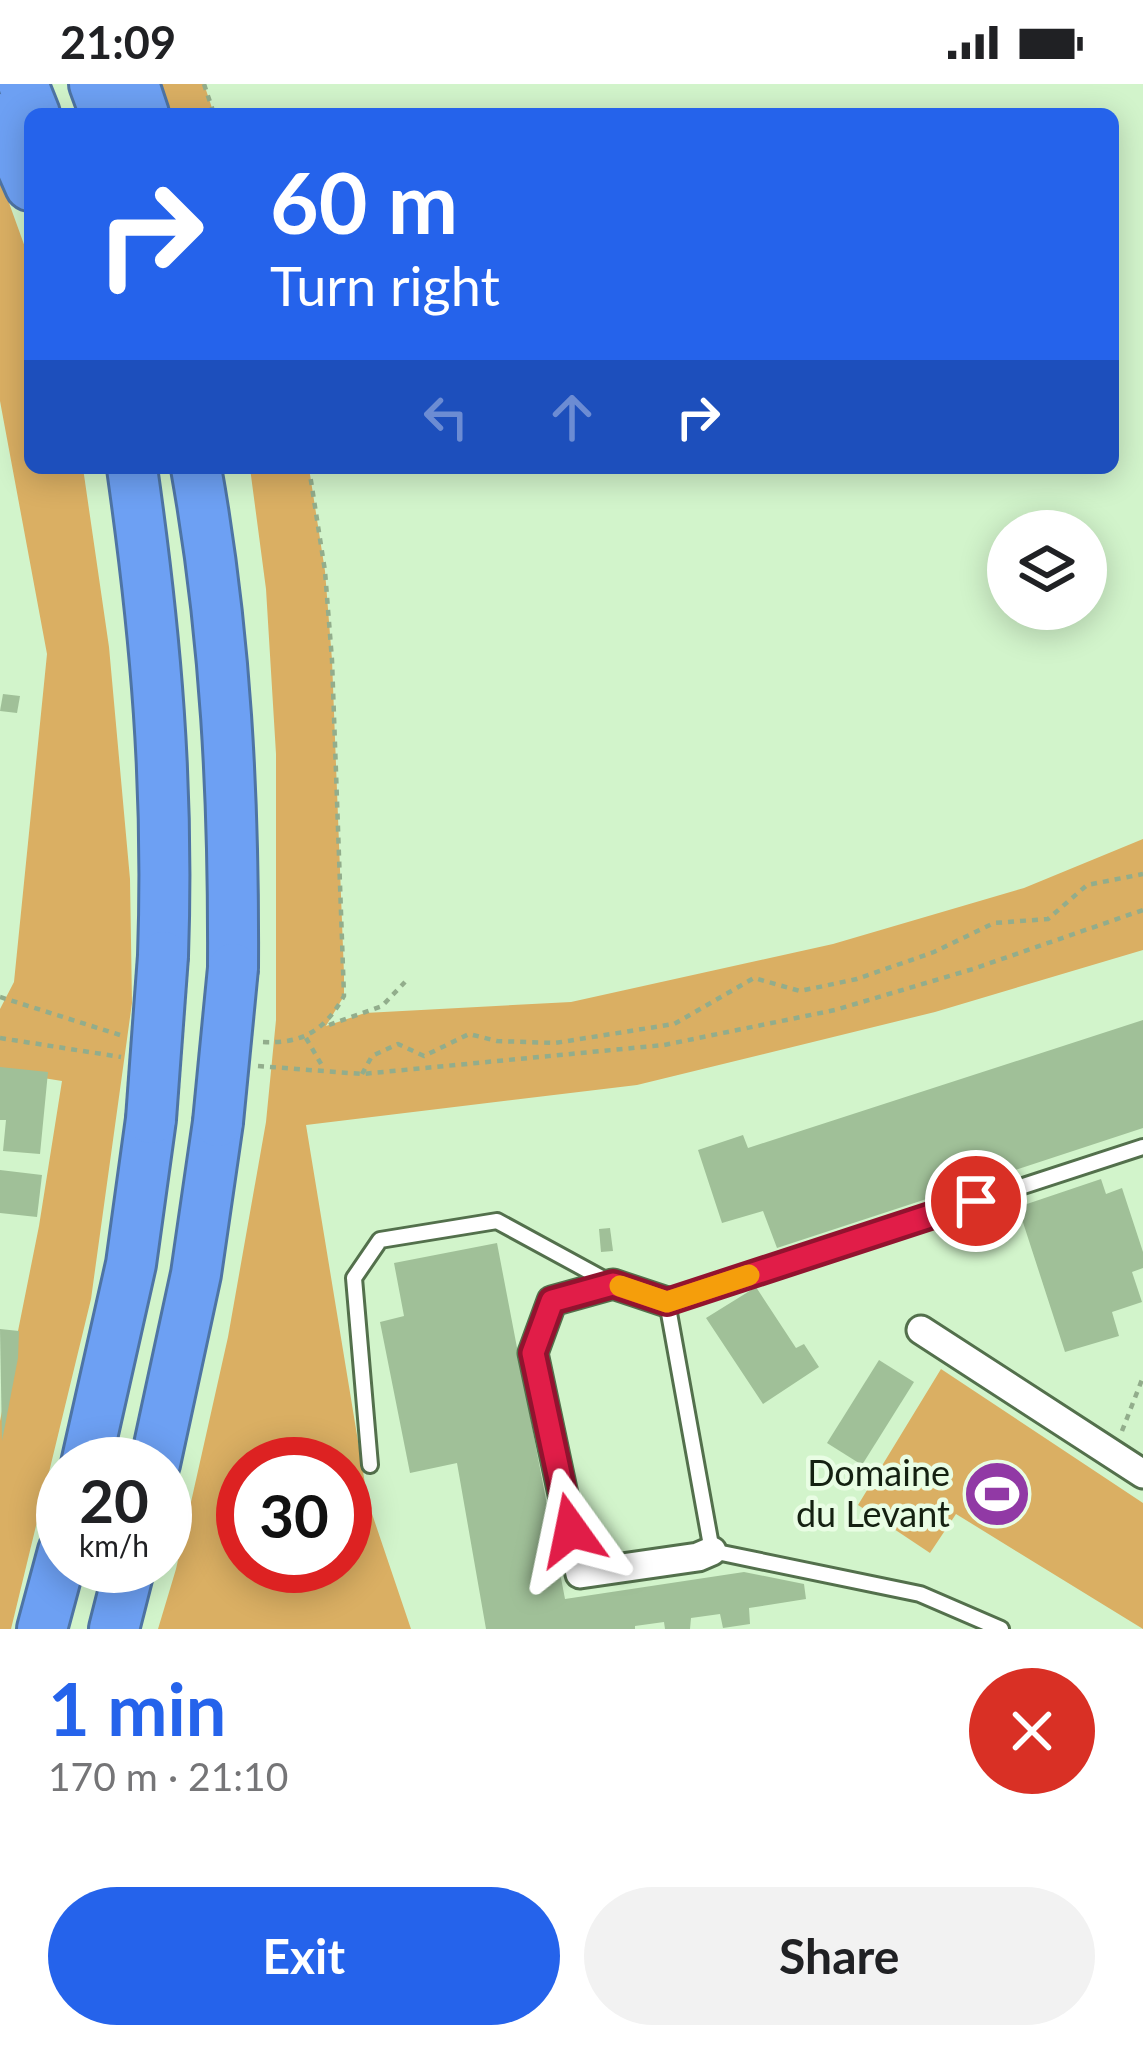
<!DOCTYPE html>
<html lang="en">
<head>
<meta charset="utf-8">
<style>
  body { margin:0; font-family:Lato,sans-serif; background:#f2f2f2; color:#202124; height:100vh; display:flex; flex-direction:column; font-size:45px; white-space:nowrap }
  * { box-sizing:border-box; margin:0 }
  p { font-size:39px; color:#757577 }
  .icon { flex:none; width:66px; height:66px; fill:none; stroke:currentColor; stroke-width:2; stroke-linecap:round; stroke-linejoin:round }
  .map { position:relative; height:1545px; overflow:hidden }
  .drawer { display:flex; flex-direction:column; background:#fff; flex:1 }
  .drawer>* { flex:none }
  .top-card { position:absolute; left:24px; top:24px; width:1095px; height:366px; border-radius:18px; box-shadow:0 6px 30px #0003; background:#2563eb; color:#fff; overflow:hidden }
  .controls { position:absolute; left:987px; top:426px; display:grid; gap:24px }
  .controls a { display:grid; place-items:center; width:120px; height:120px; border-radius:50%; background:#fff; box-shadow:0 6px 30px #0003; font-size:60px }
  .speed { position:absolute; left:36px; top:1353px; display:flex; gap:24px; font-size:60px; font-weight:700; text-align:center }
  .speed>* { display:grid; place-content:center; width:156px; height:156px; border-radius:50%; background:#fff; box-shadow:0 6px 30px #0003; line-height:1 }
  .speed small { font-size:30px; font-weight:400 }
  .speed .limit { border:18px solid #d22; background:#fff; color:#111 }
  .pin { position:absolute; display:grid; place-items:center; width:102px; height:102px; color:#fff; margin:-51px; border:6px solid #fff; border-radius:50%; box-shadow:0 3px 12px #0007 }
  .me { position:absolute; width:132px; margin:-66px; rotate:348deg; stroke-linejoin:round; filter:drop-shadow(0 0 9px #0008) }
  .turn { display:flex; align-items:center; gap:42px; height:252px; padding:0 48px; font-size:54px }
  .turn .icon { width:156px; height:156px; stroke-width:2.5 }
  .turn b { display:block; font-size:84px; line-height:102px }
  .lanes { display:flex; align-items:center; height:114px; padding:0 48px; background:#0003; justify-content:center; gap:60px; direction:ltr }
  .lanes .off { opacity:.35 }
  .round { display:grid; place-items:center; flex:none; width:126px; height:126px; border-radius:63px; background:#f2f2f2 }
  .head { display:flex; align-items:center; justify-content:space-between; height:204px; padding:0 48px }
  h1 { font-size:72px; font-weight:700; line-height:90px; color:#2563eb }
  .action { display:flex; gap:24px; margin-top:auto; padding:24px 48px }
  .action a { flex:1; height:138px; border-radius:72px; background:#2563eb; color:#fff; font-size:48px; font-weight:700; line-height:138px; text-align:center }
  .action a+a { background:#f2f2f2; color:#202124 }
  .status { display:flex; justify-content:space-between; align-items:center; height:84px; padding:0 60px; background:#fff; direction:ltr }
  .status svg { height:33px; fill:currentColor }
  .map>svg:first-child { display:block }
</style>
</head>
<body>
<div class="status"><b>21:09</b><svg viewBox="0 0 49 12"><path d="M0 12V9h3v3zM5 12V6h3v6zM10 12V3h3v9zM15 12V0h3v12zM26 1h20v11H26zM47 4h2v5h-2z"/></svg></div>
<div class="map">
<svg width="1143" height="1545" viewBox="0 0 1143 1545">
  <rect width="100%" height="100%" fill="#d2f4cb"/>
  <g fill="#daaf63" fill-rule="evenodd">
    <path d="M161,0H204L214,30H171Z"/>
    <path d="M0,94L30,177V384H83L109,563L130,795L132,919L91,1215L11,1545H0V1337L39,1142L62,997L0,987V925L14,898L47,570L0,317Z"/>
    <path d="M250,384H309L325,487L332,576L344,890V912L326,942L365,929L571,918L833,860L1024,804L1143,755V866L935,928L637,1001L306,1041L368,1418L411,1545H158L176,1485L228,1253L266,1038L276,936V670L266,505ZM345,1380V1482H243V1380Z"/>
    <path d="M941,1285L1143,1419V1545L956,1430L930,1469L858,1421Z"/>
  </g>
  <g fill="#a0c098">
    <path d="M3,610L20,612L17,629L0,627Z"/>
    <path d="M1143,936V1044L777,1164L763,1127L722,1139L698,1066L743,1051L748,1064Z"/>
    <path d="M0,983L48,988L40,1070L3,1067L6,1036H0Z"/>
    <path d="M0,1086L42,1091L37,1133L0,1129Z"/>
    <path d="M1101,1095L1106,1110L1122,1104L1143,1168V1184L1132,1188L1142,1218L1112,1228L1119,1252L1065,1268L1018,1123Z"/>
    <path d="M610,1144L613,1167L601,1168L599,1145Z"/>
    <path d="M497,1159L565,1515L744,1488L804,1500L806,1515L749,1524L750,1540L723,1544L720,1530L691,1534L690,1545H665L664,1538L635,1542V1545H486L457,1379L410,1389L380,1238L404,1232L394,1179Z"/>
    <path d="M756,1203L796,1264L804,1260L819,1283L763,1320L706,1234Z"/>
    <path d="M0,1245L19,1247L18,1274L2,1357Z"/>
    <path d="M879,1276L914,1298L862,1381L827,1359Z"/>
  </g>
  <g fill="none" stroke-linecap="round" stroke-linejoin="round">
    <g stroke="#53704c" stroke-width="20">
      <g id="lane">
        <path d="M370,1381L354,1194L380,1156L497,1137L609,1198"/>
        <path d="M1001,1545L920,1510L712,1467L667,1218L1143,1063"/>
      </g>
    </g>
    <g stroke="#53704c" stroke-width="33">
      <g id="street">
        <path d="M667,1218L613,1200L552,1217L533,1269L580,1490L698,1473L712,1467"/>
        <path d="M921,1246L1143,1390"/>
      </g>
    </g>
    <g stroke="#4e74a4" stroke-width="54">
      <g id="highway">
        <path d="M23,0L35,30"/>
        <path d="M94,0L105,30"/>
        <path d="M134,0L144,30"/>
        <path d="M0,34L30,102"/>
        <path d="M132,384C156,552 169,702 163,872"/>
        <path d="M196,384C226,551 234,715 233,884"/>
        <path d="M86,1380L131,1180L151,1035"/>
        <path d="M155,1380L196,1190L218,1038"/>
        <path d="M42,1545L63,1467"/>
        <path d="M114,1545L130,1482"/>
      </g>
    </g>
    <g stroke="#92ad8c" stroke-width="4.5" stroke-dasharray="6 6" stroke-linecap="butt">
      <path d="M204,0L214,30"/>
      <path d="M0,913L120,951"/>
      <path d="M329,941L382,922L405,898"/>
      <path d="M0,954L121,973"/>
      <path d="M306,954L324,985"/>
      <path d="M263,958C303,960 325,946 344,912L332,576L325,487L309,384"/>
      <path d="M258,982L362,990L664,961L835,926L973,885L1143,826"/>
      <path d="M362,990L372,972L398,960L424,972L469,950L497,957L555,959L674,940L754,894L800,907L857,895L934,868L994,839L1048,835L1087,801L1143,790"/>
      <path d="M1122,1347L1143,1293"/>
    </g>
    <use href="#lane" stroke="#fff" stroke-width="14"/>
    <use href="#street" stroke="#fff" stroke-width="27"/>
    <use href="#highway" stroke="#6da0f3" stroke-width="48"/>
    <g stroke="#4e74a4" stroke-width="54" stroke-linecap="butt">
      <g id="highway-bridge">
        <path d="M151,1035L163,872"/>
        <path d="M218,1038L233,884"/>
      </g>
    </g>
    <use href="#highway-bridge" stroke="#6da0f3" stroke-width="48"/>
  </g>
  <g fill="none" stroke-linecap="round" stroke-linejoin="round">
    <g stroke="#92132f" stroke-width="30">
      <path id="route" d="M571,1446L533,1269L552,1217L613,1200L667,1218L976,1117"/>
    </g>
    <use href="#route" stroke="#e11d48" stroke-width="21"/>
    <path stroke="#f59e0b" stroke-width="21" d="M620,1202L667,1218L749,1191"/>
  </g>
  <defs>
    <g id="stadium-disc" transform="scale(3.45)"><circle r="9.5" fill="#9139a5" stroke="#e9fde4"/><path d="M0-5a6.5 5 0 1 0 0 10a6.5 5 0 1 0 0-10ZM-3.5-1.8h7v3.6h-7Z" fill="#fff"/></g>
  </defs>
  <g fill-rule="evenodd">
    <use href="#stadium-disc" x="997" y="1410"/>
  </g>
  <g text-anchor="middle" stroke-width="9" stroke-linejoin="round" paint-order="stroke">
    <g font-size="36" fill="#152112" stroke="#e9fde4" text-anchor="end">
      <text x="950" y="1402">Domaine<tspan x="950" dy="41">du Levant</tspan></text>
    </g>
  </g>
</svg>
<div class="controls">
<a><svg class="icon" aria-label="layers" viewBox="0 0 24 24"><path d="M12 4l9 5-9 5-9-5zM3 14l9 5 9-5"/></svg></a>
</div>
<div class="speed"><div>20<small>km/h</small></div><div class="limit">30</div></div>
<div class="pin" style="left:976px;top:1117px;background:#d93025"><svg class="icon" aria-label="arrive" viewBox="0 0 24 24"><path d="M6 21V4h12l-3 4 3 4H6"/></svg></div>
<svg class="me" style="left:571px;top:1446px" viewBox="-20 -20 40 40"><path d="M0-17L14 15 0 8-14 15z" fill="#e11d48" stroke="#fff" stroke-width="4"/></svg>
<div class="top-card">
<div class="turn"><svg class="icon" aria-label="right" viewBox="0 0 24 24"><path d="M7 20v-9h11M14 6l5 5-5 5"/></svg><div><b>60 m</b>Turn right</div></div>
<div class="lanes"><svg class="icon off" aria-label="left" viewBox="0 0 24 24"><path d="M17 20v-9H6M10 6l-5 5 5 5"/></svg><svg class="icon off" aria-label="ahead" viewBox="0 0 24 24"><path d="M12 20V5M6 11l6-6 6 6"/></svg><svg class="icon" aria-label="right" viewBox="0 0 24 24"><path d="M7 20v-9h11M14 6l5 5-5 5"/></svg></div>
</div>
</div>
<section class="drawer">
<div class="head"><div><h1>1 min</h1><p>170 m · 21:10</p></div><a class="round" style="background:#d93025;color:#fff"><svg class="icon" aria-label="close" viewBox="0 0 24 24"><path d="M6 6l12 12M18 6L6 18"/></svg></a></div>
<div class="action"><a>Exit</a><a>Share</a></div>
</section>
</body>
</html>
